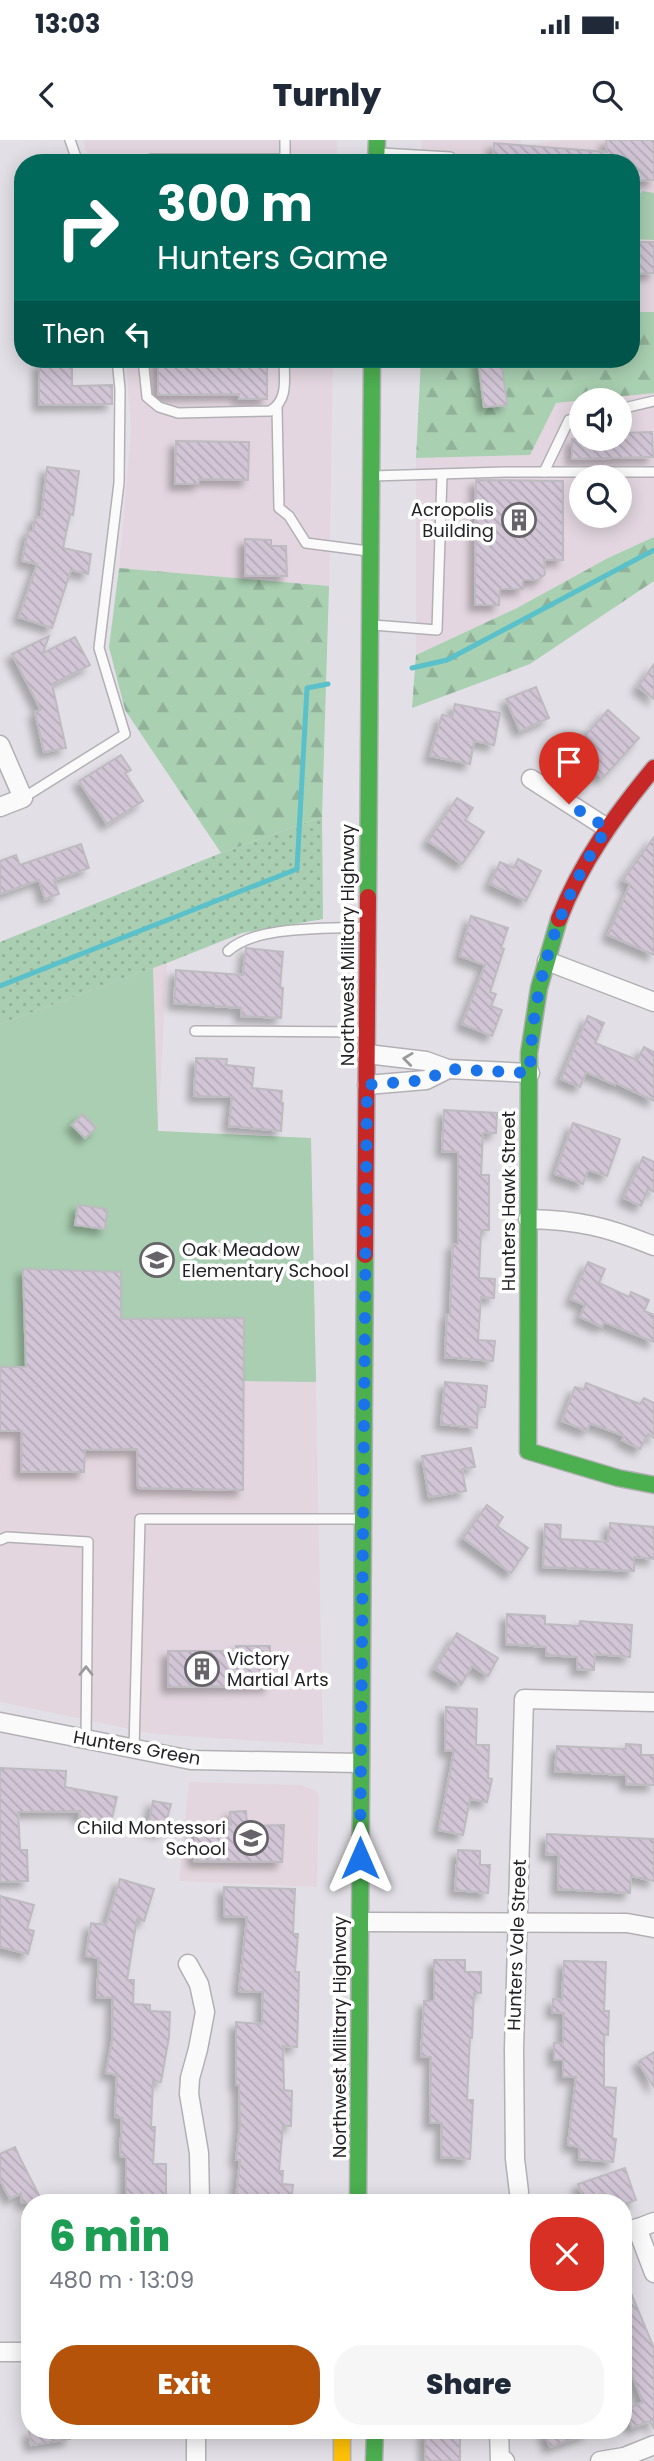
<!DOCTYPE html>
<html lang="en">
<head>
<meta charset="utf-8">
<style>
  body { margin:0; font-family:Poppins,sans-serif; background:#f6f6f7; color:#1f2937; height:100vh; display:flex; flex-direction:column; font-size:26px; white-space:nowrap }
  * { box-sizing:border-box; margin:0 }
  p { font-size:23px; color:#747a83 }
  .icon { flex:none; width:38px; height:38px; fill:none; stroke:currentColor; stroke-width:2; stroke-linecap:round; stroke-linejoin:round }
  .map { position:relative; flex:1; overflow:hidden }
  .side { position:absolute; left:21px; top:2054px; width:611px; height:245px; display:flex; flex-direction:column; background:#fff; border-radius:28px; box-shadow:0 4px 18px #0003 }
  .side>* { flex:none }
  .top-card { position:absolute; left:14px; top:14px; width:626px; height:214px; border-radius:28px; box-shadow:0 4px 18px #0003; background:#00695c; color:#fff; overflow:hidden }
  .controls { position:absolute; left:569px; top:248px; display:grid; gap:14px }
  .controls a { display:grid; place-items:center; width:63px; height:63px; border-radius:50%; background:#fff; box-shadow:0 4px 18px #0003; font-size:35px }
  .pin { position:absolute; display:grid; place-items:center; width:60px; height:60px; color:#fff; margin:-72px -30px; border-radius:50% 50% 50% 0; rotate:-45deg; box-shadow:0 0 7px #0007 }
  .pin .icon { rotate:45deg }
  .me { position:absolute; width:77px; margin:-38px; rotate:0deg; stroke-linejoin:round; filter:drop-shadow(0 0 5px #0008) }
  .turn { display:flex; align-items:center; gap:24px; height:147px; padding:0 28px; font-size:32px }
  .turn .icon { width:91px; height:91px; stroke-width:2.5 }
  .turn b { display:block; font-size:49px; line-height:60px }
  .then { display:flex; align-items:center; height:66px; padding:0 28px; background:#0003; gap:14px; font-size:26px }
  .round { display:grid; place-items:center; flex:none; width:74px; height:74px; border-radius:28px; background:#f6f6f7 }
  .overview { display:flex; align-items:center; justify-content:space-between; height:119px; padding:0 28px }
  h1 { font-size:42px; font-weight:800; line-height:52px; color:#1e9e55 }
  .action { display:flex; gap:14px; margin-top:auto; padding:14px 28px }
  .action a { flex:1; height:80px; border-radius:28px; background:#b45309; color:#fff; font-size:28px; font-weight:800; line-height:80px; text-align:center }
  .action a+a { background:#f6f6f7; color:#1f2937 }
  .status { display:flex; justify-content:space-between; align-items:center; height:49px; padding:0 35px; background:#fff; direction:ltr }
  .status svg { height:19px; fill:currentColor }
  header { display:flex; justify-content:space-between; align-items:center; height:91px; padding:0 28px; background:#fff; font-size:32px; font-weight:800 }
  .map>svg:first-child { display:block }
</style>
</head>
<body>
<div class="status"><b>13:03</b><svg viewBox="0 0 49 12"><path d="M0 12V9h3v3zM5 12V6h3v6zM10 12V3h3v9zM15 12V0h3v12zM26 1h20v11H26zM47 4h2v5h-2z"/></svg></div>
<header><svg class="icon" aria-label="back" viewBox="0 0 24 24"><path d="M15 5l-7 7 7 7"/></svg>Turnly<svg class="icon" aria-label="search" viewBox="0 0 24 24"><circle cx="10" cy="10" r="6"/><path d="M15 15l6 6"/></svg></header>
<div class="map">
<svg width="654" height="2321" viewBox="0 0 654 2321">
  <defs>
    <pattern id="grass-dots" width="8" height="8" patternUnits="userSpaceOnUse" patternTransform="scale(1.75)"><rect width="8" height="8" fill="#a9ceb1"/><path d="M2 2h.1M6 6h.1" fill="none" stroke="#91b198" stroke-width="1.8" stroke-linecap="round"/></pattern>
    <pattern id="forest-firs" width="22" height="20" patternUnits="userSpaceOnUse" patternTransform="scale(1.75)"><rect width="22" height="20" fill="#a9d0b1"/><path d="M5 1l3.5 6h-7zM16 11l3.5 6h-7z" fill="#91b298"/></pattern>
    <pattern id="building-back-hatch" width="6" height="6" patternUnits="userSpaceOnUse" patternTransform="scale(1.75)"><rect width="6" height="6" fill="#d2c6d6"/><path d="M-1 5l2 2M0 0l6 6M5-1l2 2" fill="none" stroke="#b4aab8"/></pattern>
    <filter id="shadow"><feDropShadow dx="-6" dy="6" stdDeviation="3.5" flood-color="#0004"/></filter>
  </defs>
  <rect width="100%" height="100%" fill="#e2e0e6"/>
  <g fill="#e3d6e0" fill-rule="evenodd">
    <path d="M83,0H337V23H90Z"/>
    <rect x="422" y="0" width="99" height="6"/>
    <path d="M126,219H333L329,446L119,428L131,290Z"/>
    <path d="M654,253V397L608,418L517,468L416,515V318L529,315L556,263ZM581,261H620V299H581ZM581,338H620V376H581Z"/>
    <path d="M155,1499L321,1506L323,1605L154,1594Z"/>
  </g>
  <g fill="#e4d6de">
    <path d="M559,0H654V172H632V23H422V6H521Z"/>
    <path d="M167,823L158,991L311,998L321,1506L156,1500L154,1594L0,1562V884Z"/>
    <path d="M189,1642L301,1645L316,1651L319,1656L317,1747L179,1741Z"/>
  </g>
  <path fill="url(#grass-dots)" d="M322,677L323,779L242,793L167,823L0,884V802L221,713Z"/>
  <g fill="url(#forest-firs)">
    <path d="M632,172H654V253L556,263L530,315L416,318L421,219H632Z"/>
    <path d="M654,397V441L530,524L412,568L416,515L517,468L608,418Z"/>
    <path d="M119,428L329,446L322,677L221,713L125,570L109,507Z"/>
  </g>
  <g fill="#a9ceb1">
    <path d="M642,51L654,53V100L632,99V65Z"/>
    <path d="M153,828L158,991L311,998L316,1242L244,1241V1178L139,1179L121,1222L120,1132L23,1129L26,1227H0V884Z"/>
  </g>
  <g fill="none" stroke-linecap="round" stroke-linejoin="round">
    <g stroke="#5ac0c9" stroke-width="5">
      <path d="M412,528L447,520L654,410"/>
      <path d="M0,846L297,729L307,548L328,544"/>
    </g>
  </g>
  <g fill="url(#building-back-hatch)" stroke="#bdbbc0" stroke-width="2" filter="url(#shadow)">
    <path d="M606,0H654V40L632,41V23H493L494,3L607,12Z"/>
    <path d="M634,102H654V133L632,134Z"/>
    <path d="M158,219H263V225H267V259H239V254L158,255Z"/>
    <path d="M478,219H501L507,265L484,267Z"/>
    <path d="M72,222V246L112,245V264L39,265V223Z"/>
    <path d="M652,292L653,317L572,319V299H620V293Z"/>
    <path d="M176,301L249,302L248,340L199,339V344H175Z"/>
    <path d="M47,327L79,331L73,375L70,374L63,408L91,414L88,434L71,430L52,488L19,477L37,424L22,421L28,391H33L35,377L41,378Z"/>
    <path d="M476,340L563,341V420H544L545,434L538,440H523V449H500L499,465H475Z"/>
    <path d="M245,399L271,400V406H286L287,436H245Z"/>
    <path d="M49,496L43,513L75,497L90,525L52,544L66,608L44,612L35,572L41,570L12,514Z"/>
    <path d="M654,524V559L638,547Z"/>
    <path d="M536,547L549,578L520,591L506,559Z"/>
    <path d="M455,564L500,573L494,605L474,601L470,624L430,616L442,575L452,577Z"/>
    <path d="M608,570L639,598L603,638L586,624L596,612L582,599Z"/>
    <path d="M121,615L131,630L125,633L143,661L107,684L79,641Z"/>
    <path d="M457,658L473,668L465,680L484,692L462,724L428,701Z"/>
    <path d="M654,697V815L608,795L630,744L623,740Z"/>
    <path d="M81,704L89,728L54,740L59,754L45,759L39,740L0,754V721L16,715L20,725Z"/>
    <path d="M518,719L541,731L526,761L490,744L500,722L514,728Z"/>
    <path d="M471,776L508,788L501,808L504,809L490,852L496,854L491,866L502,870L492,896L462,884L485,825L460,816Z"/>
    <path d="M246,808L283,812L280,847L283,848L281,878L241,876V868L174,863L176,830L243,835Z"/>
    <path d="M588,876L604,883L595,903L637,920L644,907L654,912V961L616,943L615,945L586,932L580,947L561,939Z"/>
    <path d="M196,918L227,919L226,925L254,928L252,948L282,951L281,963H283L281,991L229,986L232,957L194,956Z"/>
    <path d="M444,970L497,973L496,993H483L481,1035H489V1090H481L479,1138L495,1139L494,1158L481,1157L478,1200L495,1201L493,1221L445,1217L447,1174H450L453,1104H458V1012L442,1011Z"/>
    <path d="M83,974L96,988L85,998L72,985Z"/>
    <path d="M573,983L620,999L607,1036L588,1030L583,1044L555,1034Z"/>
    <path d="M643,1017L654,1022V1052L648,1049L641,1066L624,1058Z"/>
    <path d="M78,1065L107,1069L105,1089L75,1085Z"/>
    <path d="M588,1122L605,1129L599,1143L629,1157L631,1152L649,1160L644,1171L654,1175V1202L604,1182L602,1187L580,1177L585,1165L571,1159Z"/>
    <path d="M23,1129L121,1132V1179L244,1178L243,1350L138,1348L137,1309L85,1310L84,1332H21L22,1291H0V1227H26Z"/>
    <path d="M445,1242L487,1246L485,1267H478L477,1288L441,1284Z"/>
    <path d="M586,1243L640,1264L644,1258L654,1263V1298L648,1294L640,1309L622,1300L624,1296L590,1283L587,1291L562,1281L575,1247L584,1250Z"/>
    <path d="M471,1308L475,1327L462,1329L466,1351L429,1357L422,1316Z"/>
    <path d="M487,1365L503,1377L497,1386L528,1408L511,1433L463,1398Z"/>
    <path d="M610,1383L654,1387V1419L634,1417V1431L543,1427L545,1384L561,1385L560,1399L608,1402Z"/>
    <path d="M507,1474L545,1476V1484L579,1486L580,1481L632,1485L630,1517L595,1514L594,1530L577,1529V1517L546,1515V1507L506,1504Z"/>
    <path d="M457,1493L498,1518L488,1536L472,1526L461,1545L435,1529Z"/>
    <path d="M236,1506H270V1546L168,1547V1511H236Z"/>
    <path d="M446,1567L477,1569L476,1605H489L488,1638L492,1639L487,1662L470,1659L463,1695L439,1690L454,1611L445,1610Z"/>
    <path d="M626,1604L641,1605V1615H654V1645L626,1644V1635L555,1631L557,1606L626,1609Z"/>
    <path d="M0,1628L66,1631L65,1647L117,1657L111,1682L79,1677L80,1671L18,1672L20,1710H27L28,1741L0,1742Z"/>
    <path d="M153,1661L171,1664L163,1692L148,1689Z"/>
    <path d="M246,1671L247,1686L284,1685L282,1722L194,1721L196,1684L231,1685L230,1672Z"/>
    <path d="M547,1694L654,1699V1741L631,1736L630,1753L558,1749L559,1715L546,1714Z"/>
    <path d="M458,1710L480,1711V1725H490L488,1753L455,1750Z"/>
    <path d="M120,1739L154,1749L144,1781L137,1779L127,1840H134L133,1864L150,1865V1871L170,1872L169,1897L161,1942L153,1941L151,1987H155L153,2024H166V2063H130L131,2057H126V2017L120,2016L122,1978L115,1977L117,1935L106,1933L112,1901L113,1858L97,1857L99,1818L86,1816L91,1783L106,1785Z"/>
    <path d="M224,1747L295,1749L293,1794H298L295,1832H299L298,1874L297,1907L283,1906L284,1950L292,1951L291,1986H283L279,2031H283L282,2044L293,2045L291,2062L236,2057L240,2020H236L240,1984L239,1945H236V1882L262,1884L263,1852L239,1851L247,1777L224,1776Z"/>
    <path d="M0,1756L34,1765L27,1789L34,1791L28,1814L0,1807Z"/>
    <path d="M434,1820H465V1832H481V1853H474L472,1898H470L467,1960H473L470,2019L441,2017L442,1983H430L431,1917H421L424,1861H434Z"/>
    <path d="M564,1821L606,1822L604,1871H609L608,1895L604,1894V1947L616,1948L612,1998L616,1999L613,2022L579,2019L580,2007L568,2005L576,1937H563V1920H554V1903H563L564,1873L552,1872L553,1859L562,1860Z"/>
    <path d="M654,1912V1947L638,1922Z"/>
    <path d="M15,2007L19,2016L43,2063H22L21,2053L10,2059L0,2040V2014Z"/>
    <path d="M625,2028L636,2060L628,2063H608L604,2053L584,2060L578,2044Z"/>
    <path d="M623,2134L654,2208V2289L650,2281L632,2288L625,2270L643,2262L631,2233L627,2235L623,2223Z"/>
    <path d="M29,2291H69L70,2299L31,2305Z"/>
    <rect x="425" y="2291" width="35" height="30"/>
    <path d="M544,2291H589V2293L550,2307Z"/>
  </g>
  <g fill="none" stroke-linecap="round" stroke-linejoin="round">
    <g stroke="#b2b0b4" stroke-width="12">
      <g id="lane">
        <path d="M70,0L78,23"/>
        <path d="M381,13L450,17V23"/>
        <path d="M144,23L151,19H285"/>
        <path d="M285,23V0"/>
        <path d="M143,219L147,257L159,267L178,273L270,271C289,260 284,238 284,219"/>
        <path d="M277,267L279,368L289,376L306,403L368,411"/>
        <path d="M620,269L654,261"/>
        <path d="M544,332L569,280L581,278"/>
        <path d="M372,336L505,332H654"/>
        <path d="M373,485L437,490L442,335"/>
        <path d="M23,658L125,594L99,508L119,343L120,249L117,219"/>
        <path d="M228,811C256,785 327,789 365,787"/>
        <path d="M195,891L365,892"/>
        <path d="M0,1400L7,1397L88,1402L86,1599"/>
        <path d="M134,1609L140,1379H360"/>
      </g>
    </g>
    <g stroke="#b2b0b4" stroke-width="21">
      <g id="street">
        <path d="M0,605L23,658L0,667"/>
        <path d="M531,639L607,688"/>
        <path d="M547,821L654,862"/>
        <path d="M367,914L426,921L448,929L530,933"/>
        <path d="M367,945L426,940L448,929"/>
        <path d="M528,1079C579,1080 607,1087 654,1106"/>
        <path d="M0,1582L191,1620L360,1623"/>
        <path d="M361,1782L627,1783L654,1788"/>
        <path d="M188,1824L199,1844L205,1872L198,1909L190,1938L189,1954L199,2013L200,2063"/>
        <path d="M519,2052L515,2019L514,1909L524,1559L654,1562"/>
        <path d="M637,2088L654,2133"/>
        <path d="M623,2094L654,2082"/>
        <path d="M0,2212H30"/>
        <path d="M499,2291L500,2321H505"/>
        <path d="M196,2321V2291"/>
        <path d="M600,2321L624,2317L654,2305"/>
      </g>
    </g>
    <g stroke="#b2b0b4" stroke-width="19">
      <g id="fast">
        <path d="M376,23L377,0"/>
        <path d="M368,757L372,219"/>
        <path d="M559,779L539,848L529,913L528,1311L618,1338L654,1345"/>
        <path d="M358,2063L365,1115"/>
        <path d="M374,2321L375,2291"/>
      </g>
    </g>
    <g stroke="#b2b0b4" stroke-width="19">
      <path id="slow" d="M342,2291V2321"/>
    </g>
    <g stroke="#b2b0b4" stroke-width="19">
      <g id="jam">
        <path d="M559,779C581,722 616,674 654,628"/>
        <path d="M365,1115L368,757"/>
      </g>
    </g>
    <use href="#lane" stroke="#fbfafb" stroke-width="9"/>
    <use href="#street" stroke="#fbfafb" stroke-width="18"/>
    <use href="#fast" stroke="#4caf50" stroke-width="16"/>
    <use href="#slow" stroke="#ffc107" stroke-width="16"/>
    <use href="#jam" stroke="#c62828" stroke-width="16"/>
  </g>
  <defs><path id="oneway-chevron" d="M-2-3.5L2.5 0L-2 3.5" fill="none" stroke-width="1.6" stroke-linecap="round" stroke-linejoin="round" transform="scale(1.75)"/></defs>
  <g stroke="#9a999b">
    <use href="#oneway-chevron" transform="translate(408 919) rotate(-173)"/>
    <use href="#oneway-chevron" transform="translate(86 1531) rotate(-90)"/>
  </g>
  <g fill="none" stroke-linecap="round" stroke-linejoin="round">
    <path stroke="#1a73e8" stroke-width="12" stroke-dasharray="0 21.6" d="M360,1718L367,945L426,940L448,929L530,933C531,846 559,760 607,688L569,664"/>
  </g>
  <defs>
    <g id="building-ring" transform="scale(1.75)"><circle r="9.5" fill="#fff" stroke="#666469" stroke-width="1.5"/><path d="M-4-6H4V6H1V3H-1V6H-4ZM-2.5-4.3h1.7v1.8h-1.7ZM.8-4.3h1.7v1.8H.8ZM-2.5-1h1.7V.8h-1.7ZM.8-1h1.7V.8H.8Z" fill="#666469"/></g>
    <g id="school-ring" transform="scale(1.75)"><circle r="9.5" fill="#fff" stroke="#666469" stroke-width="1.5"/><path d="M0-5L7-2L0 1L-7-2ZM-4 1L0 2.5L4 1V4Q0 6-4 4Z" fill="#666469"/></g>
  </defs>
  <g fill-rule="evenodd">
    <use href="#building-ring" x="519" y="380"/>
    <use href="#school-ring" x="157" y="1120"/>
    <use href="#building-ring" x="202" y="1529"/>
    <use href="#school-ring" x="251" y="1698"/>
  </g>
  <g text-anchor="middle" stroke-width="7" stroke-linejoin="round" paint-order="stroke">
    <g font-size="18" fill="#232226" stroke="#fff" text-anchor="end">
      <text x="494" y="376">Acropolis<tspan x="494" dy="21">Building</tspan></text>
      <text x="182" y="1116" text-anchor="start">Oak Meadow<tspan x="182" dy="21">Elementary School</tspan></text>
      <text x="227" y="1525" text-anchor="start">Victory<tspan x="227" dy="21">Martial Arts</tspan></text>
      <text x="226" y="1694">Child Montessori<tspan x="226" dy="21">School</tspan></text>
    </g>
    <g font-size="18" fill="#232226" stroke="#fff">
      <text transform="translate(348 805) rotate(-90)" y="6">Northwest Military Highway</text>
      <text transform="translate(509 1061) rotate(-90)" y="6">Hunters Hawk Street</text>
      <text transform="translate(137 1608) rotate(10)" y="6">Hunters Green</text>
      <text transform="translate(517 1805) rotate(-88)" y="6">Hunters Vale Street</text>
      <text transform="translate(340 1897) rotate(-90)" y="6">Northwest Military Highway</text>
    </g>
  </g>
</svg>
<div class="controls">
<a><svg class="icon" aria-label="sound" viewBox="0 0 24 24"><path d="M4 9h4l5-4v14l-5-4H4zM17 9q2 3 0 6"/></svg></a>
<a><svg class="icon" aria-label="search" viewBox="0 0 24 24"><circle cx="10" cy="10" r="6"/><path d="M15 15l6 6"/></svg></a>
</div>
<div class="pin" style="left:569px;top:664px;background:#d93025"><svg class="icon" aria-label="arrive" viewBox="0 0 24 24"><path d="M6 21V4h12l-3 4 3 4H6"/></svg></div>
<svg class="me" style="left:360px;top:1718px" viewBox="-20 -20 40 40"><path d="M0-17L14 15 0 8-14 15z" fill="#1a73e8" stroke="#fff" stroke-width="4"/></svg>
<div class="top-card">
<div class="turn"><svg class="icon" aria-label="right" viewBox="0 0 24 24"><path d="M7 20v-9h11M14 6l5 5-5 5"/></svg><div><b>300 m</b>Hunters Game</div></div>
<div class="then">Then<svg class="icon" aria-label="left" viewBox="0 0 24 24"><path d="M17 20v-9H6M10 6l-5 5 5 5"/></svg></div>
</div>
<section class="side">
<div class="overview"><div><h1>6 min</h1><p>480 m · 13:09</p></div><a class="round" style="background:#d93025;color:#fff"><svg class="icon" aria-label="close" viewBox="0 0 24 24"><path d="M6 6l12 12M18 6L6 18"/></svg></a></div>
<div class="action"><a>Exit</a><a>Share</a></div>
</section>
</div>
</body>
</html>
